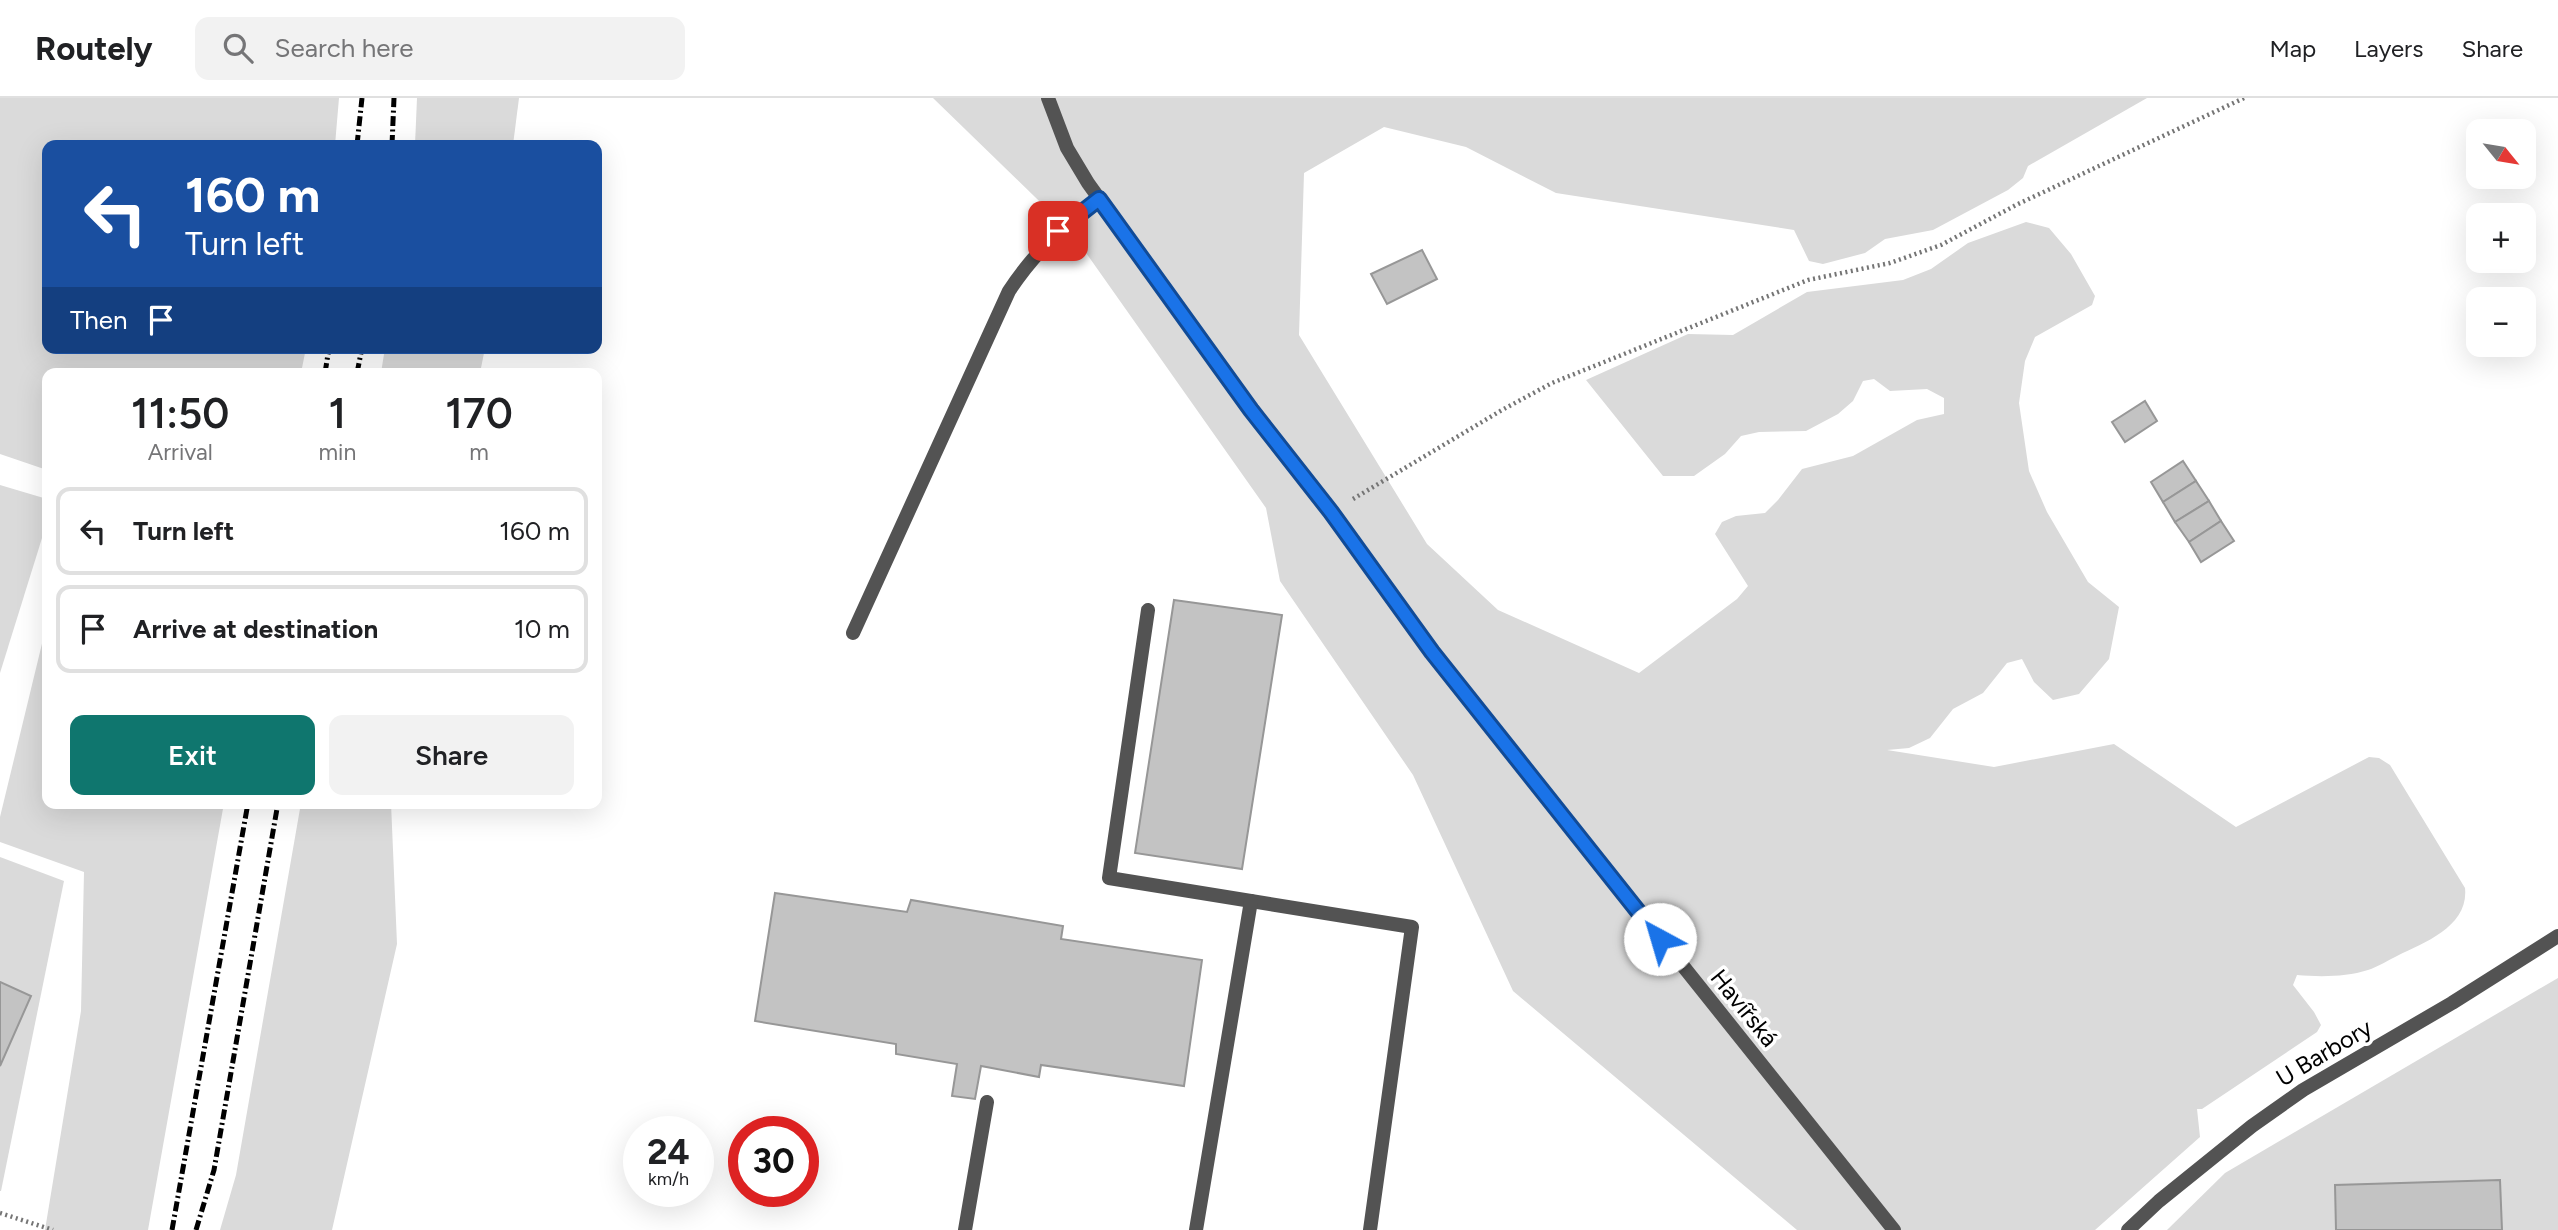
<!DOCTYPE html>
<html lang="en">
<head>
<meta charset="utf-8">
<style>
  body { margin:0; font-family:Figtree,sans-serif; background:#f2f2f2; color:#202124; height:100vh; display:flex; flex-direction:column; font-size:26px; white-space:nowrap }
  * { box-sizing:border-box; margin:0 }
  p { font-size:23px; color:#757577 }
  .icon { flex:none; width:38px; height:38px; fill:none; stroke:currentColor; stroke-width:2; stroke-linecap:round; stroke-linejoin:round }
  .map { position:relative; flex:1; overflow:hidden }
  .drawer { position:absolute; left:42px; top:270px; width:560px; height:441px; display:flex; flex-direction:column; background:#fff; border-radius:14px; box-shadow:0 7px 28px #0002 }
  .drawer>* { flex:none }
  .hud { position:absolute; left:42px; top:42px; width:560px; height:214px; border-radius:14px; box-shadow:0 7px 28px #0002; background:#1a4fa0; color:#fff; overflow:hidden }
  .needle { width:46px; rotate:120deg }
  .buttons { position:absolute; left:2466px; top:21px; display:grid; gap:14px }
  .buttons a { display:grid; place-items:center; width:70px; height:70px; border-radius:14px; background:#fff; box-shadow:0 7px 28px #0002; font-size:35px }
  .speed { position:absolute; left:623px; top:1018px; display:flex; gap:14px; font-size:35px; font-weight:700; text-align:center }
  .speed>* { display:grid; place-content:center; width:91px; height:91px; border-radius:50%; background:#fff; box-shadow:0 7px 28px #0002; line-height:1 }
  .speed small { font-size:18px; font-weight:400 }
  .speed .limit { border:10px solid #d22; background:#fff; color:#111 }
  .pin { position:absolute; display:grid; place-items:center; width:60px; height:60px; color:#fff; margin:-30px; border-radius:14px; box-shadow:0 4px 10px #0006 }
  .me { position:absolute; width:77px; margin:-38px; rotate:321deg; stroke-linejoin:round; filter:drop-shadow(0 0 5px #0008) }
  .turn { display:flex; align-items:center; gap:24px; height:147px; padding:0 28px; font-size:32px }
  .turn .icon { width:91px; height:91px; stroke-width:2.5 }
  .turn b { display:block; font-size:49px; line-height:60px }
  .then { display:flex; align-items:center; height:66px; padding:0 28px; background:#0003; gap:14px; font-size:26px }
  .eta { display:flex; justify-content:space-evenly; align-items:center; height:119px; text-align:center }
  .eta b { font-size:42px; font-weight:600; line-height:49px }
  .button { display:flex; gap:14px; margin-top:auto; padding:14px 28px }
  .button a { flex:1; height:80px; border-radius:14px; background:#0f766e; color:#fff; font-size:28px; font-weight:600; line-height:80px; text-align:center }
  .button a+a { background:#f2f2f2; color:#202124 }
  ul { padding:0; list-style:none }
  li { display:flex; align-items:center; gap:21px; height:88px; margin:0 14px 10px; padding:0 14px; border:4px solid #e0e0e0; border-radius:14px }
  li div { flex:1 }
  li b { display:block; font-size:26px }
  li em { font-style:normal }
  header { display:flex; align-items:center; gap:42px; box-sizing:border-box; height:98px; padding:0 35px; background:#fff; border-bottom:2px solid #e0e0e0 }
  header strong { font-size:33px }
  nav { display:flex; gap:38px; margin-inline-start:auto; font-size:24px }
  .search { width:490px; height:63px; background:#f2f2f2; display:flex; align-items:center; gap:18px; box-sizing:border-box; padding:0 24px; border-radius:14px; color:#757577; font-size:26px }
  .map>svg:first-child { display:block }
</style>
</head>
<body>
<header>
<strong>Routely</strong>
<div class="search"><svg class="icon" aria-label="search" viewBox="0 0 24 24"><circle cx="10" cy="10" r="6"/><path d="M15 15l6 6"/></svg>Search here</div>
<nav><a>Map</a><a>Layers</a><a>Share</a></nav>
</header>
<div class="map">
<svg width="2558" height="1132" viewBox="0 0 2558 1132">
  <rect width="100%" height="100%" fill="#fff"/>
  <g fill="#dadada">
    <path d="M0,0H339L335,47H47V250H306L301,275H47V372L0,356Z"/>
    <path d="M417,0H519L513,47H415Z"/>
    <path d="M933,0H2147L2028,68L2023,80L2008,92L1933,132L1885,141L1865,155L1823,166L1809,163L1794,132L1556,95L1466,49L1384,29L1304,75L1299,237L1427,446L1498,512L1639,575L1737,501L1748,488L1715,436L1722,424L1736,418L1765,415L1778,402L1802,371L1853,358L1917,322L1944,316V300L1927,291L1890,293L1874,281L1863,283L1853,303L1838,316L1806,333L1759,334L1741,338L1725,356L1694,378H1663L1586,282L1688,236L1733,237L1807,194L1903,182L1931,171L1968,145L2026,124L2049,130L2071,156L2095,198L2092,207L2035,239L2025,263L2019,305L2029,373L2047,414L2088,484L2119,509L2109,561L2079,596L2053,602L2034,584L2022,561L2007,565L1983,595L1953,611L1930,640L1909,650L1887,652L1994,669L2114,646L2236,729L2369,659L2379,660L2390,667L2465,790C2469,828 2426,844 2397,858C2388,862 2378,869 2368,872C2346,879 2320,879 2297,877L2293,887L2314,914L2321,927L2317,934L2202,1011H2197L2200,1039L2095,1132H1797L1513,893L1413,677L1280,483L1266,410L1072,135Z"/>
    <path d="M385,250H485L480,275H381Z"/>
    <path d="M0,387L47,401V424L0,575Z"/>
    <path d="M47,525V705H224L148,1132H45L81,913L84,774L0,744V719Z"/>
    <path d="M301,705H391L397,846L332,1132H220L236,1077Z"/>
    <path d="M0,759L64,783L1,1093H0Z"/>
    <path d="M2558,880V1132H2167L2225,1075Z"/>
  </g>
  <g fill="#c3c3c3" stroke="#979797" stroke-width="2">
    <path d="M1422,152L1437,181L1387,206L1371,176Z"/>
    <path d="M2145,303L2157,323L2125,344L2112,324Z"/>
    <path d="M2183,363L2196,383L2163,404L2151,384Z"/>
    <path d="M2196,383L2209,403L2175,424L2163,404Z"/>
    <path d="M2209,403L2221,423L2189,444L2175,424Z"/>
    <path d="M2221,423L2234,443L2201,464L2189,444Z"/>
    <path d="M1174,502L1282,517L1242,771L1135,755Z"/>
    <path d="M775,795L907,814L911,802L1063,828L1061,841L1202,862L1184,988L1041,967L1039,979L981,968L975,1001L952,998L957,966L896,956V946L755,923Z"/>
    <path d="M0,884L31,898L0,968Z"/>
    <path d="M2500,1082L2502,1132H2336L2335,1087Z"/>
  </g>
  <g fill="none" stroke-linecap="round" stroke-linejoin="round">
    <g stroke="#757575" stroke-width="4.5" stroke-dasharray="2 3.5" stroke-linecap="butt">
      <path d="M1353,401L1502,312L1552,285L1808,182L1890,165L1941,147L2018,106L2244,0"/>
      <path d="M0,1115L53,1132"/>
    </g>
    <g stroke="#535353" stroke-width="14">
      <path d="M1148,512L1109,780L1412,829L1370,1132"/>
      <path d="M853,535L1009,193C1034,155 1063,128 1099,101"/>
      <path d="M965,1132L987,1004"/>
      <path d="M1196,1132L1251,803"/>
    </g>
    <g stroke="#535353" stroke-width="14">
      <path d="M1048,0L1067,50L1088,85L1251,312L1331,414L1432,554L1894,1132"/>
      <path d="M2128,1132L2159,1103L2252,1028L2303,992L2452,905L2558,838"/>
    </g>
    <g stroke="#000" stroke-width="5" stroke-dasharray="10 3.5 2 3.5" stroke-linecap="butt">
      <path d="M357,47L362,0"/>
      <path d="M392,47L394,0"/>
      <path d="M325,275L329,250"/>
      <path d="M357,275L362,250"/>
      <path d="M172,1132L248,705"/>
      <path d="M196,1132L214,1072L278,705"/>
    </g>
  </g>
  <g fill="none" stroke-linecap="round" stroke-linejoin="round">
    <g stroke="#114b97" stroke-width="18">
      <path id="route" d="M1058,133L1099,101L1251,312L1331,414L1432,554L1660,841"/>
    </g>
    <use href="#route" stroke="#1a73e8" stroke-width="12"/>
  </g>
  <g text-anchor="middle" stroke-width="7" stroke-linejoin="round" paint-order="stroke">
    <g font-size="24" fill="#000" stroke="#fff">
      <text transform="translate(1744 910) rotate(51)" y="8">Havířská</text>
      <text transform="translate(2324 955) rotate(-31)" y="8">U Barbory</text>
    </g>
  </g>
</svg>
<div class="buttons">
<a><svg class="needle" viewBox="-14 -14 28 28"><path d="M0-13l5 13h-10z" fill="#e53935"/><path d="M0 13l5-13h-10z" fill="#757577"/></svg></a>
<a>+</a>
<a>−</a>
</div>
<div class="speed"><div>24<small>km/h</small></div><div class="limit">30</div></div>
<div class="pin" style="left:1058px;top:133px;background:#d93025"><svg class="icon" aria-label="arrive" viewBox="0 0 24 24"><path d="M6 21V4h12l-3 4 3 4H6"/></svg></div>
<svg class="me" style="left:1660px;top:841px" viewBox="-20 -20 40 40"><circle r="19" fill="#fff"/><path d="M0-13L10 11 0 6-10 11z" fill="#1a73e8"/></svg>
<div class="hud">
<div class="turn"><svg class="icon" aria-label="left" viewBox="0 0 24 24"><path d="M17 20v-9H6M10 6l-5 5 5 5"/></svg><div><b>160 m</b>Turn left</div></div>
<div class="then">Then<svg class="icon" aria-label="arrive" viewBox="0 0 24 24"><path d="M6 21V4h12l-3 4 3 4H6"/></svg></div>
</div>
<section class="drawer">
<div class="eta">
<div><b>11:50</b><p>Arrival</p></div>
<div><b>1</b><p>min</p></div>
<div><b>170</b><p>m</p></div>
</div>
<ul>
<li><svg class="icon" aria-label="left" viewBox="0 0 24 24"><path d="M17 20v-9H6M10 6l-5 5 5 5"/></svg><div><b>Turn left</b></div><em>160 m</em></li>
<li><svg class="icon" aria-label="arrive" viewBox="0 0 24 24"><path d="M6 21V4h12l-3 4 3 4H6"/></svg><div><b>Arrive at destination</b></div><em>10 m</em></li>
</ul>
<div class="button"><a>Exit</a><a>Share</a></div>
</section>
</div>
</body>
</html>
